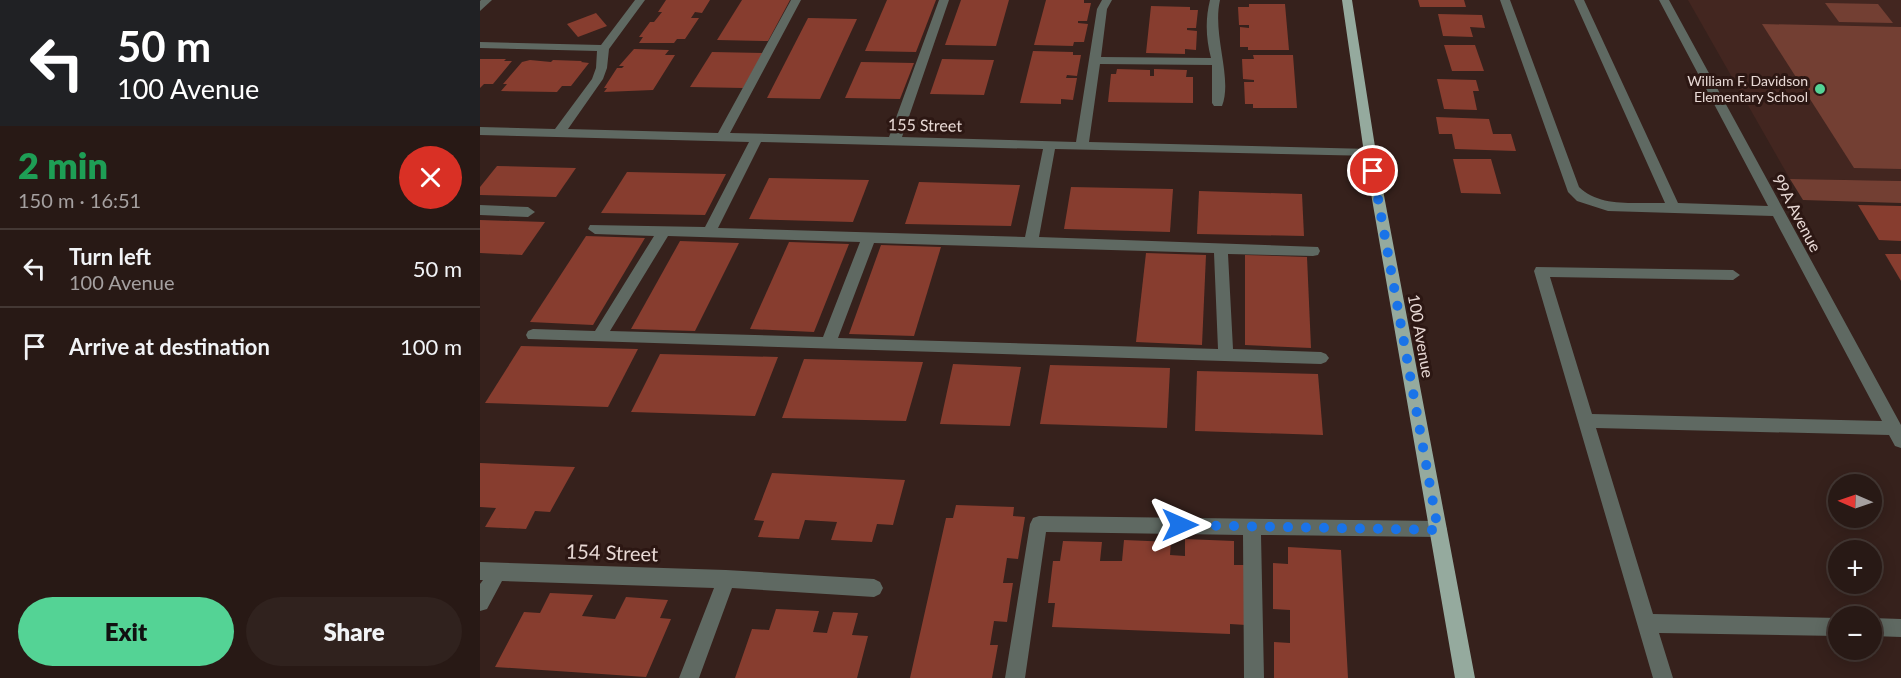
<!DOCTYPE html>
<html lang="en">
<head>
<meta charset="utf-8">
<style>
  body { margin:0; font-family:Lato,sans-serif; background:#30221e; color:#f1f3f6; height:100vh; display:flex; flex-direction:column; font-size:22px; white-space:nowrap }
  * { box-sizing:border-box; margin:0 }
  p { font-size:20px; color:#a5a0a0 }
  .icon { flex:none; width:33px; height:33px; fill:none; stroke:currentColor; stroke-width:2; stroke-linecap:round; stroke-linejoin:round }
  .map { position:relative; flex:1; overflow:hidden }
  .drawer { display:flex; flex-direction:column; background:#281915; width:480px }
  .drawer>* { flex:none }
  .guide { background:#202124; color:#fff; overflow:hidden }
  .needle { width:39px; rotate:272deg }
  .buttons { position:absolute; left:1348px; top:474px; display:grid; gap:12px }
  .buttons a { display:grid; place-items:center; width:54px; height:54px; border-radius:50%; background:#281915; box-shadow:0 3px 15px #0003,0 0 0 2px #443834; font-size:30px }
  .pin { position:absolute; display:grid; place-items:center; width:51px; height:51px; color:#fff; margin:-26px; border:3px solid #fff; border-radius:50%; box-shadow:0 2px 6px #0007 }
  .me { position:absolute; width:66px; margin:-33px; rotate:90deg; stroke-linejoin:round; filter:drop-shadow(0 0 4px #0008) }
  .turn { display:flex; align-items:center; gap:21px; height:126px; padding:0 18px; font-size:27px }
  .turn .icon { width:78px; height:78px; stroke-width:2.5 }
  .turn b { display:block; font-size:42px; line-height:51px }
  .round { display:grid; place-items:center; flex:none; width:63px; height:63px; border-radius:32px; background:#30221e }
  .headline { display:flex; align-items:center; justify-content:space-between; height:102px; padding:0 18px }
  h1 { font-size:36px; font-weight:800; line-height:45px; color:#1e9e55 }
  .cta { display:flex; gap:12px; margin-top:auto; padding:12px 18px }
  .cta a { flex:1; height:69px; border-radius:36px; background:#54d395; color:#111; font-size:24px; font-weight:800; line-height:69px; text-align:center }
  .cta a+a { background:#30221e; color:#f1f3f6 }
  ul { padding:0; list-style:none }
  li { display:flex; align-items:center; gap:18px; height:78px; padding:0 18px; border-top:2px solid #443834 }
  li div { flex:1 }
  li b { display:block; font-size:22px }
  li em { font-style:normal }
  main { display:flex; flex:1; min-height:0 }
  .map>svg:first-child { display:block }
</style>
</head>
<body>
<main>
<section class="drawer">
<div class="guide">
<div class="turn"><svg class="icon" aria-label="left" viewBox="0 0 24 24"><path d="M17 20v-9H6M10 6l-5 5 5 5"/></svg><div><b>50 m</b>100 Avenue</div></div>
</div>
<div class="headline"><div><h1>2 min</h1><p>150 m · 16:51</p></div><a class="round" style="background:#d93025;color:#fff"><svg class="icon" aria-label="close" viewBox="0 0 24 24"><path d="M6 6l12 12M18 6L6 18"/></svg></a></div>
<ul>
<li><svg class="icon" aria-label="left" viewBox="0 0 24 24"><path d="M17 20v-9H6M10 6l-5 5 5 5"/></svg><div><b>Turn left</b><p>100 Avenue</p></div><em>50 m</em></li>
<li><svg class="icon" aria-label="arrive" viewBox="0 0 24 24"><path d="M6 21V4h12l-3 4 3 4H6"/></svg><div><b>Arrive at destination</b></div><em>100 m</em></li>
</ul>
<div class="cta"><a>Exit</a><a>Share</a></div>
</section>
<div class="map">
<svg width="1421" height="678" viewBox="0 0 1421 678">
  <rect width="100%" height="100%" fill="#36211c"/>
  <path fill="#432620" d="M1208,0H1421V181L1310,179Z"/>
  <g fill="#733f33">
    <path d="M1345,3L1398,4L1413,23L1359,22Z"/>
    <path d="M1282,24L1421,27V169L1374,168Z"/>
    <path d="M1310,179L1421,181V203L1323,200Z"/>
  </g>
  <g fill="#873d2f">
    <path d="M186,0H230L222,13L215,12L211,18H219L205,39H197L194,43H159L163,37H159L170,22H174L182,12H178Z"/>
    <path d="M262,0H310L288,41L237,40Z"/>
    <path d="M407,0H456L436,52L385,51Z"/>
    <path d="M481,0H529L516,46L465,45Z"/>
    <path d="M566,0H604V3H611L607,21H598V23L608,24L604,42H594L593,46L554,45Z"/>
    <path d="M938,0H984L986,7H940Z"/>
    <path d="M769,4H805L809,50H768V47H760V27L769,28V25H759L758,7H769Z"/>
    <path d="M671,6L710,7V10H718L716,28H707V30L717,31L716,50L705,49V54L666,53Z"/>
    <path d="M116,13L127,26L98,37L87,24Z"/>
    <path d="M958,14L1002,15L1005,28L990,27L993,37L963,36Z"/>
    <path d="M328,18L377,19L340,99L287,98Z"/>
    <path d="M964,45H995L1004,71H972Z"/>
    <path d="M154,49L189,50L185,55H195L173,90L124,92L127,88H124L137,68H142L144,66H139Z"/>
    <path d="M553,51L593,52V55H601L597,76L587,75L586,78H597L593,100L581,99V104L540,103Z"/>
    <path d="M232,52L283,53L263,88L210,87Z"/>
    <path d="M773,55H813L817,108H773V104H765L764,82H774V80L763,79L762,59H774Z"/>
    <path d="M0,59H26L24,61H32L13,84H4L0,88Z"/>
    <path d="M462,59L514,60L504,95L450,94Z"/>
    <path d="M50,60L71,62L73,60L102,61L101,62L109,63L91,86H82L77,92L21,91L27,84H23L42,62Z"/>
    <path d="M381,62L434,63L420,99L365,98Z"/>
    <path d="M637,69L670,70V76H674V69L707,70L706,77H713V103L628,102L631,74H636Z"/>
    <path d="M957,79L996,80L999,91H993L997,110L964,109Z"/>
    <path d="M956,117L1009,119L1013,134H1031L1036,151L975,149L972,134H959Z"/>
    <path d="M973,159H1011L1021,194L981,193Z"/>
    <path d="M17,166L96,168L76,197L0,195V187Z"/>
    <path d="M147,172L246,174L225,215L121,213Z"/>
    <path d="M289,178L389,180L373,222L269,219Z"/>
    <path d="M439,182L540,185L531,226L425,224Z"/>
    <path d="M591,187L693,189L690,232L584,229Z"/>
    <path d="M719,191L822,194L824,236L717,234Z"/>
    <path d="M1378,205L1421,206V241L1399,240Z"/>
    <path d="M0,220L65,222L42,255L0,253Z"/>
    <path d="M106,236L165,238L113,325L50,322Z"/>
    <path d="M200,241L259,243L215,331L151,329Z"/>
    <path d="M309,242L369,244L334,332L270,329Z"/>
    <path d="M401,245L461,247L434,336L369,334Z"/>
    <path d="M666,253L726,255L722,345L656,342Z"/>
    <path d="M1405,254H1421V281Z"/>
    <path d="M765,255L827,257L831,348L765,345Z"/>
    <path d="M41,346L158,349L128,407L5,403Z"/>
    <path d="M180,354L298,357L275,416L151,412Z"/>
    <path d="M324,359L443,362L426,421L302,418Z"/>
    <path d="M473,364L541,367L530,426L460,424Z"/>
    <path d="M570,365L690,368L687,428L560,424Z"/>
    <path d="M717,371L838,374L843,435L715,431Z"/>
    <path d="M0,463L95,467L70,512L55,511L46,529L5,527L16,508L0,507Z"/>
    <path d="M292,473L425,480L413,525L397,524L392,542L351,540L357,522L325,520L319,539L278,537L284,521L274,520Z"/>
    <path d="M476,505L534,507L533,516L545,517L538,559L527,558L523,583H533L527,622L514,621L510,645H518L512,678H430L466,518H473Z"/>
    <path d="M705,539L754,541V565H766V625L750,624V634L572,627L575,603H568L573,561H580L583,541L622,542L620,561H642L644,540L691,542L690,555L705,556Z"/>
    <path d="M808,547L861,550L868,678H794V642L810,643V610L793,609V563L808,564Z"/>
    <path d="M70,593L113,595L102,616L135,619L146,597L188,600L180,618L191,619L166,677L15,667L44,612L60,613Z"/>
    <path d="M296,609L339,611L333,632L347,633L353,612L378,613L372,635L388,636L377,678H255L272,629L289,630Z"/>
  </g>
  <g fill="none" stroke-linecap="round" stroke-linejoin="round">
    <g fill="#5f6962" fill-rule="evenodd">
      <path d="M1,0H12L0,11V1Z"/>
      <path d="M155,0H165L129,49L127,68L123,79L88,129L238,133L311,0H321L250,133L409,137L459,0H469L422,137L596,142L617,9L622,0H632L627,9L621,57L731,58C726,39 725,20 730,0H740C732,35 753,78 742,106H734L732,103V65L620,64L609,142L890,149L894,150V156L575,149L559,237L838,247L840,251L838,255L833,256L748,254L753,349L841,352L846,354L849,358L846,362L841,364L48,339L46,335L48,331L53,329L115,331L174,236L115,234L108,229L110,225L225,227L269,142L0,135V127L75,129L112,79L116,68L117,51L0,48V42L121,45ZM281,142L563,149L545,237L238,228ZM188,236L380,242L343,337L130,331ZM394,243L734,253L738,349L358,338Z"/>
      <path d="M1020,0H1030L1099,187C1120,208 1157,202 1185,203L1094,0H1104L1198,203L1288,206L1179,0H1189L1421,425V448L1415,446L1409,435L1116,428L1173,614L1359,618V636L1179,633L1193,678H1173L1054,271L1056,267L1253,270L1260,275L1253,280L1070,277L1112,414L1402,421L1293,216L1128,211L1097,201L1088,192Z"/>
      <path d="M0,205L48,207L55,212L48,217L0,215Z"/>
      <path d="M559,516L958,521L964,523L967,529L964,535L958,537L781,535L784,678H764L763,535L566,532L545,678H525L550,524L553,518Z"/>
      <path d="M0,562L246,570L394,579L400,582L403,588L400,594L394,597L252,588L219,678H199L234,588L22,581L7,609L0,611V584L3,580H0Z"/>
      <path d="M1392,618L1421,619V637L1392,636Z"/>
    </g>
    <path fill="#95aa9e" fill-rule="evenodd" d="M862,0H872L896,153L995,678H975L884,153Z"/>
  </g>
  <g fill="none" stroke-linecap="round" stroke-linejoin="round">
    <path stroke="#1a73e8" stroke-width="10" stroke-dasharray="0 18" d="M700,525L958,530L893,171"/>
  </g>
  <circle fill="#54d395" stroke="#2c1713" stroke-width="2" cx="1340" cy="89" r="6"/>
  <g text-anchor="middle" stroke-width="6" stroke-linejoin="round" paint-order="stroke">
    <g font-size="14" fill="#e8d9d5" stroke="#2c1713" text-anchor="end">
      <text x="1328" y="86">William F. Davidson<tspan x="1328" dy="16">Elementary School</tspan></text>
    </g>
    <g font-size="16" fill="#e8d9d5" stroke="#2c1713">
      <text transform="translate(445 125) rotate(1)" y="6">155 Street</text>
      <text transform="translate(1317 213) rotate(62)" y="6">99A Avenue</text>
      <text transform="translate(941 336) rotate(80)" y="6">100 Avenue</text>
    </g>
    <g font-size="20" fill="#e8d9d5" stroke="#2c1713">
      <text transform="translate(132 553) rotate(2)" y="7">154 Street</text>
    </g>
  </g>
</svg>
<div class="buttons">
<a><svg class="needle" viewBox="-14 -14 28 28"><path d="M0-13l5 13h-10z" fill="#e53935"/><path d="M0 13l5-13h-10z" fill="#a5a0a0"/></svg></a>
<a>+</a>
<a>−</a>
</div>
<div class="pin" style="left:893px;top:171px;background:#d93025"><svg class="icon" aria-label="arrive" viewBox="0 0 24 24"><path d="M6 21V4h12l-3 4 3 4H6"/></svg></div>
<svg class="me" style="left:700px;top:525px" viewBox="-20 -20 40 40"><path d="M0-17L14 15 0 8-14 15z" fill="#1a73e8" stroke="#fff" stroke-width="4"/></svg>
</div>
</main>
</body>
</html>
